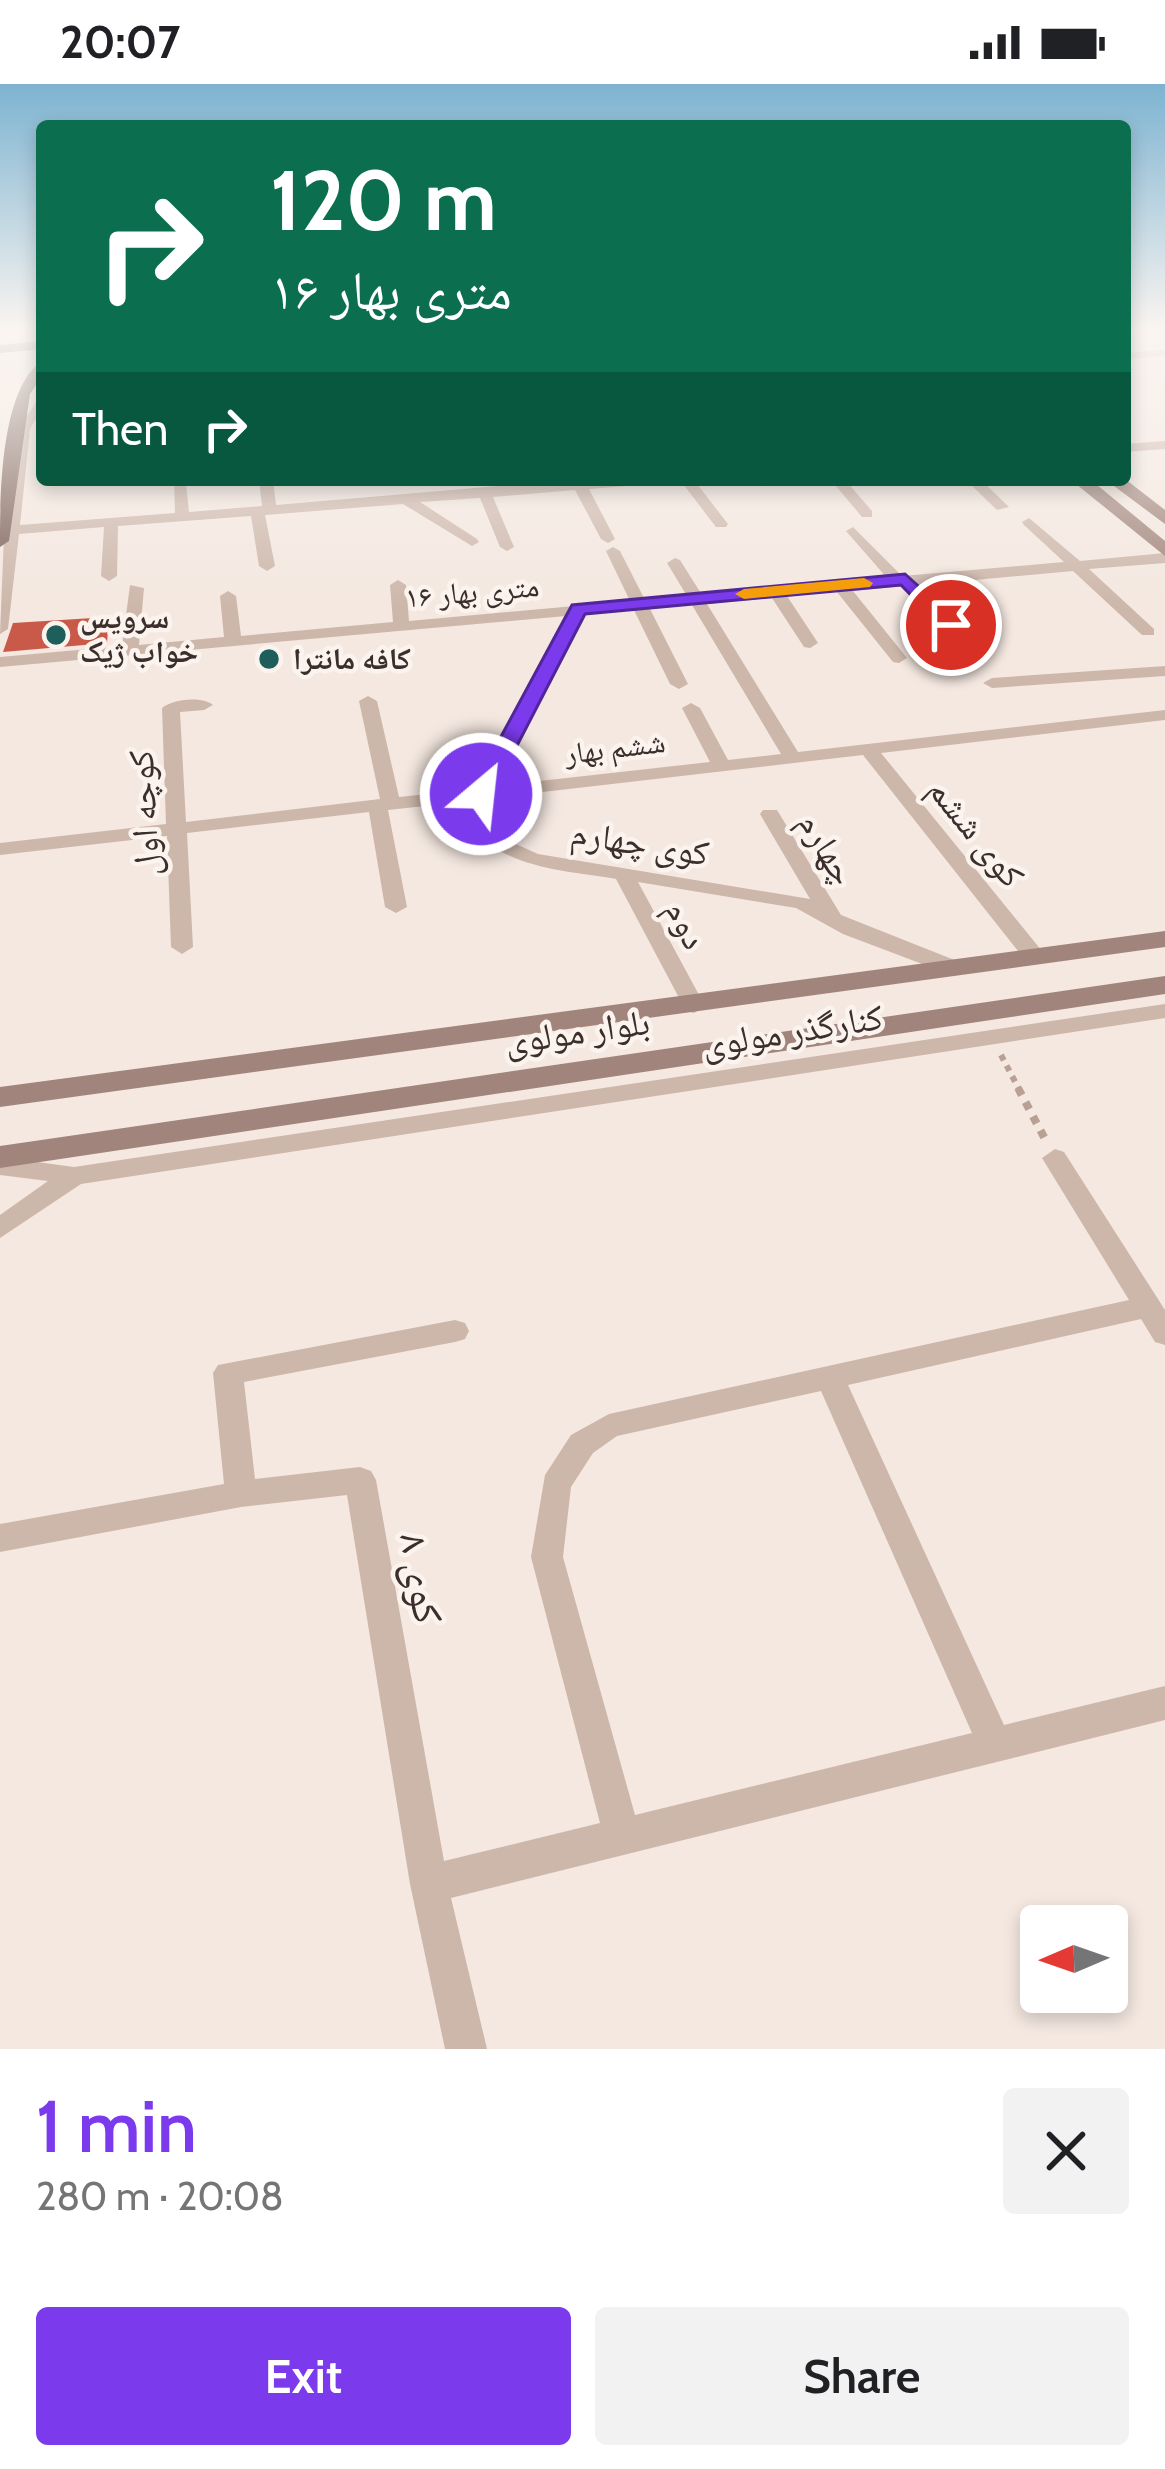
<!DOCTYPE html>
<html lang="en">
<head>
<meta charset="utf-8">
<style>
  body { margin:0; font-family:Cabin,"Noto Naskh Arabic",sans-serif; background:#f2f2f2; color:#202124; height:100vh; display:flex; flex-direction:column; font-size:45px; white-space:nowrap }
  * { box-sizing:border-box; margin:0 }
  p { font-size:39px; color:#757577 }
  .icon { flex:none; width:66px; height:66px; fill:none; stroke:currentColor; stroke-width:2; stroke-linecap:round; stroke-linejoin:round }
  .map { position:relative; height:1965px; overflow:hidden }
  .details { display:flex; flex-direction:column; background:#fff; flex:1 }
  .details>* { flex:none }
  .hud { position:absolute; left:36px; top:36px; width:1095px; height:366px; border-radius:12px; box-shadow:0 6px 18px #0003; background:#0b6e4f; color:#fff; overflow:hidden }
  .needle { width:78px; rotate:268deg }
  .tools { position:absolute; left:1020px; top:1821px; display:grid; gap:24px }
  .tools a { display:grid; place-items:center; width:108px; height:108px; border-radius:12px; background:#fff; box-shadow:0 6px 18px #0003; font-size:60px }
  .pin { position:absolute; display:grid; place-items:center; width:102px; height:102px; color:#fff; margin:-51px; border:6px solid #fff; border-radius:50%; box-shadow:0 3px 12px #0007 }
  .me { position:absolute; width:132px; margin:-66px; rotate:28deg; stroke-linejoin:round; filter:drop-shadow(0 0 9px #0008) }
  .turn { display:flex; align-items:center; gap:42px; height:252px; padding:0 36px; font-size:54px }
  .turn .icon { width:156px; height:156px; stroke-width:2.5 }
  .turn b { display:block; font-size:84px; line-height:102px }
  .then { display:flex; align-items:center; height:114px; padding:0 36px; background:#0003; gap:24px; font-size:45px }
  .round { display:grid; place-items:center; flex:none; width:126px; height:126px; border-radius:12px; background:#f2f2f2 }
  .head { display:flex; align-items:center; justify-content:space-between; height:204px; padding:0 36px }
  h1 { font-size:72px; font-weight:600; line-height:90px; color:#7c3aed }
  .button { display:flex; gap:24px; margin-top:auto; padding:24px 36px }
  .button a { flex:1; height:138px; border-radius:12px; background:#7c3aed; color:#fff; font-size:48px; font-weight:600; line-height:138px; text-align:center }
  .button a+a { background:#f2f2f2; color:#202124 }
  .status { display:flex; justify-content:space-between; align-items:center; height:84px; padding:0 60px; background:#fff; direction:ltr }
  .status svg { height:33px; fill:currentColor }
  .map>svg:first-child { display:block }
</style>
</head>
<body>
<div class="status"><b>20:07</b><svg viewBox="0 0 49 12"><path d="M0 12V9h3v3zM5 12V6h3v6zM10 12V3h3v9zM15 12V0h3v12zM26 1h20v11H26zM47 4h2v5h-2z"/></svg></div>
<div class="map">
<svg width="1165" height="1965" viewBox="0 0 1165 1965">
  <rect width="100%" height="100%" fill="#f4e8e0"/>
  <path fill="#c95949" d="M109,533L107,559L3,568L13,539Z"/>
  <g fill="none" stroke-linecap="round" stroke-linejoin="round">
    <path stroke="#b9a095" stroke-width="6" stroke-dasharray="6 6" stroke-linecap="butt" d="M1001,971L1020,1007"/>
    <path stroke="#b9a095" stroke-width="8" stroke-dasharray="8 8" stroke-linecap="butt" d="M1018,1004L1045,1055"/>
    <g fill="#cdb7ab" fill-rule="evenodd">
      <path d="M1165,266V272L1125,275V269Z"/>
      <path d="M42,309V324L30,345L20,441L175,429L174,396L186,399L189,428L262,422L259,396H273L276,421L570,396H658L651,400L589,405L615,455L608,459L601,455L575,406L493,413L514,463L507,467L500,463L480,414L420,418L477,455L479,458L472,462L403,420L265,431L275,482L267,487L259,482L251,432L118,442L117,492L109,497L101,492L104,443L19,450L8,545L0,550L4,451H0V443L5,442L18,345Z"/>
      <path d="M1165,357V365L1125,368V360Z"/>
      <path d="M680,396H694L728,440L726,443H716Z"/>
      <path d="M831,396H845L872,427V433H862Z"/>
      <path d="M966,396H981L1009,423L997,426Z"/>
      <path d="M1029,434L1080,477L1165,469V479L1089,485L1154,545V551H1142L1073,487L919,501L979,560V568H967L903,502L853,507L907,574L899,579L893,578L837,508L787,512L818,559L810,564L804,563L772,514L707,520L798,668L1165,626V636L881,669L1042,867L1045,872L1042,877H1026L863,671L490,714L489,739L500,753L538,770L810,815L760,730L763,726H777L841,831L962,879L965,884L962,889H946L843,850L796,824L638,798L705,922L694,929L686,927L616,795C564,786 503,785 469,740L471,717L388,726L407,823L396,829L385,823L369,728L187,749L193,863L182,870L171,863L167,752L0,771V759L166,740L162,624C173,615 202,612 213,621L204,626L180,628L186,738L380,715L359,617L368,612L377,617L399,713L474,705L566,532L0,583V573L122,562L130,501L144,504L139,561L224,553L220,512L228,507L236,512L241,552L393,538L390,501L398,496L406,501L409,537L630,517L606,467L613,463L620,467L645,516L687,512L667,479L675,474L680,476L702,511L887,494L846,447L853,443L902,492L1064,478L1024,441L1022,438ZM692,521L781,670L728,676L700,624L691,619L682,624L710,678L495,702L583,531L634,526L670,600L679,605L688,600L650,525Z"/>
      <path d="M1165,582V592L992,604L983,599L992,594Z"/>
      <path d="M1165,920V934L81,1100L0,1154V1131L48,1097L0,1091V1073L74,1083Z"/>
      <path d="M1055,1065L1064,1068L1165,1226V1261L1155,1258L1141,1235L848,1301L1004,1641L1165,1602V1636L451,1814L487,1965H445L410,1800L347,1411L241,1423L0,1468V1440L224,1400L213,1289L218,1281L455,1236L465,1239L469,1247L465,1255L455,1258L244,1298L255,1395L360,1383L371,1387L376,1396L444,1777L600,1739L531,1473L545,1391L571,1351L609,1330L1129,1216L1042,1074ZM821,1307L972,1649L635,1731L563,1473L571,1403L593,1369L617,1352Z"/>
    </g>
    <g fill="#a1857c" fill-rule="evenodd">
      <path d="M1125,395L1165,426V440L1106,396Z"/>
      <path d="M1071,396H1091L1165,457V472Z"/>
      <path d="M1165,847V863L0,1023V1003Z"/>
      <path d="M1165,892V910L0,1084V1062Z"/>
    </g>
    <g fill="#7d635b" fill-rule="evenodd">
      <path d="M42,257V265L0,269V261Z"/>
      <path d="M42,277V292L30,310L9,457L0,463C0,414 0,305 42,277Z"/>
    </g>
  </g>
  <linearGradient id="sky" x2="0" y2="1"><stop stop-color="#7db3d1"/><stop offset="0.47" stop-color="#faf5f1"/><stop offset="1" stop-color="#faf5f1" stop-opacity="0"/></linearGradient>
  <rect width="1165" height="523" fill="url(#sky)"/>
  <path fill="#7c3aed" stroke="#51269a" stroke-width="3" d="M905,490L957,537V545H944L901,501L585,530L492,710L481,716L470,710L572,521Z"/>
  <path fill="#f59e0b" d="M864,494L873,499L870,503L744,515L735,510L744,505Z"/>
  <g fill="#1e5e5b" stroke="#fbf3ed" stroke-width="4.5">
    <circle cx="56" cy="551" r="12"/>
    <circle cx="269" cy="575" r="12"/>
  </g>
  <g text-anchor="middle" stroke-width="9" stroke-linejoin="round" paint-order="stroke">
    <g font-size="30" fill="#3b2e2b" stroke="#fbf3ed">
      <text transform="translate(472 508) rotate(-5)" y="10">۱۶ متری بهار</text>
      <text transform="translate(615 664) rotate(-7)" y="10">ششم بهار</text>
    </g>
    <g font-size="30" font-weight="bold" fill="#3b2e2b" stroke="#fbf3ed" text-anchor="start">
      <text x="80" y="544">سرویس<tspan x="80" dy="34">خواب ژیک</tspan></text>
      <text x="293" y="585">کافه مانترا</text>
    </g>
    <g font-size="36" fill="#3b2e2b" stroke="#fbf3ed">
      <text transform="translate(143 729) rotate(-93)" y="13">کوچه اول</text>
      <text transform="translate(977 748) rotate(51)" y="13">کوی ششم</text>
      <text transform="translate(640 758) rotate(9)" y="13">کوی چهارم</text>
      <text transform="translate(828 764) rotate(59)" y="13">چهارم</text>
      <text transform="translate(687 840) rotate(62)" y="13">دوم</text>
      <text transform="translate(792 946) rotate(-9)" y="13">کنارگذر مولوی</text>
      <text transform="translate(577 947) rotate(-8)" y="13">بلوار مولوی</text>
    </g>
    <g font-size="42" fill="#3b2e2b" stroke="#fbf3ed">
      <text transform="translate(422 1494) rotate(80)" y="15">کوی ۸</text>
    </g>
  </g>
</svg>
<div class="tools">
<a><svg class="needle" viewBox="-14 -14 28 28"><path d="M0-13l5 13h-10z" fill="#e53935"/><path d="M0 13l5-13h-10z" fill="#757577"/></svg></a>
</div>
<div class="pin" style="left:951px;top:541px;background:#d93025"><svg class="icon" aria-label="arrive" viewBox="0 0 24 24"><path d="M6 21V4h12l-3 4 3 4H6"/></svg></div>
<svg class="me" style="left:481px;top:710px" viewBox="-20 -20 40 40"><circle r="17" fill="#7c3aed" stroke="#fff" stroke-width="3"/><path d="M0-11L8 9 0 5-8 9z" fill="#fff"/></svg>
<div class="hud">
<div class="turn"><svg class="icon" aria-label="right" viewBox="0 0 24 24"><path d="M7 20v-9h11M14 6l5 5-5 5"/></svg><div><b>120 m</b>۱۶ متری بهار</div></div>
<div class="then">Then<svg class="icon" aria-label="right" viewBox="0 0 24 24"><path d="M7 20v-9h11M14 6l5 5-5 5"/></svg></div>
</div>
</div>
<section class="details">
<div class="head"><div><h1>1 min</h1><p>280 m · 20:08</p></div><a class="round"><svg class="icon" aria-label="close" viewBox="0 0 24 24"><path d="M6 6l12 12M18 6L6 18"/></svg></a></div>
<div class="button"><a>Exit</a><a>Share</a></div>
</section>
</body>
</html>
